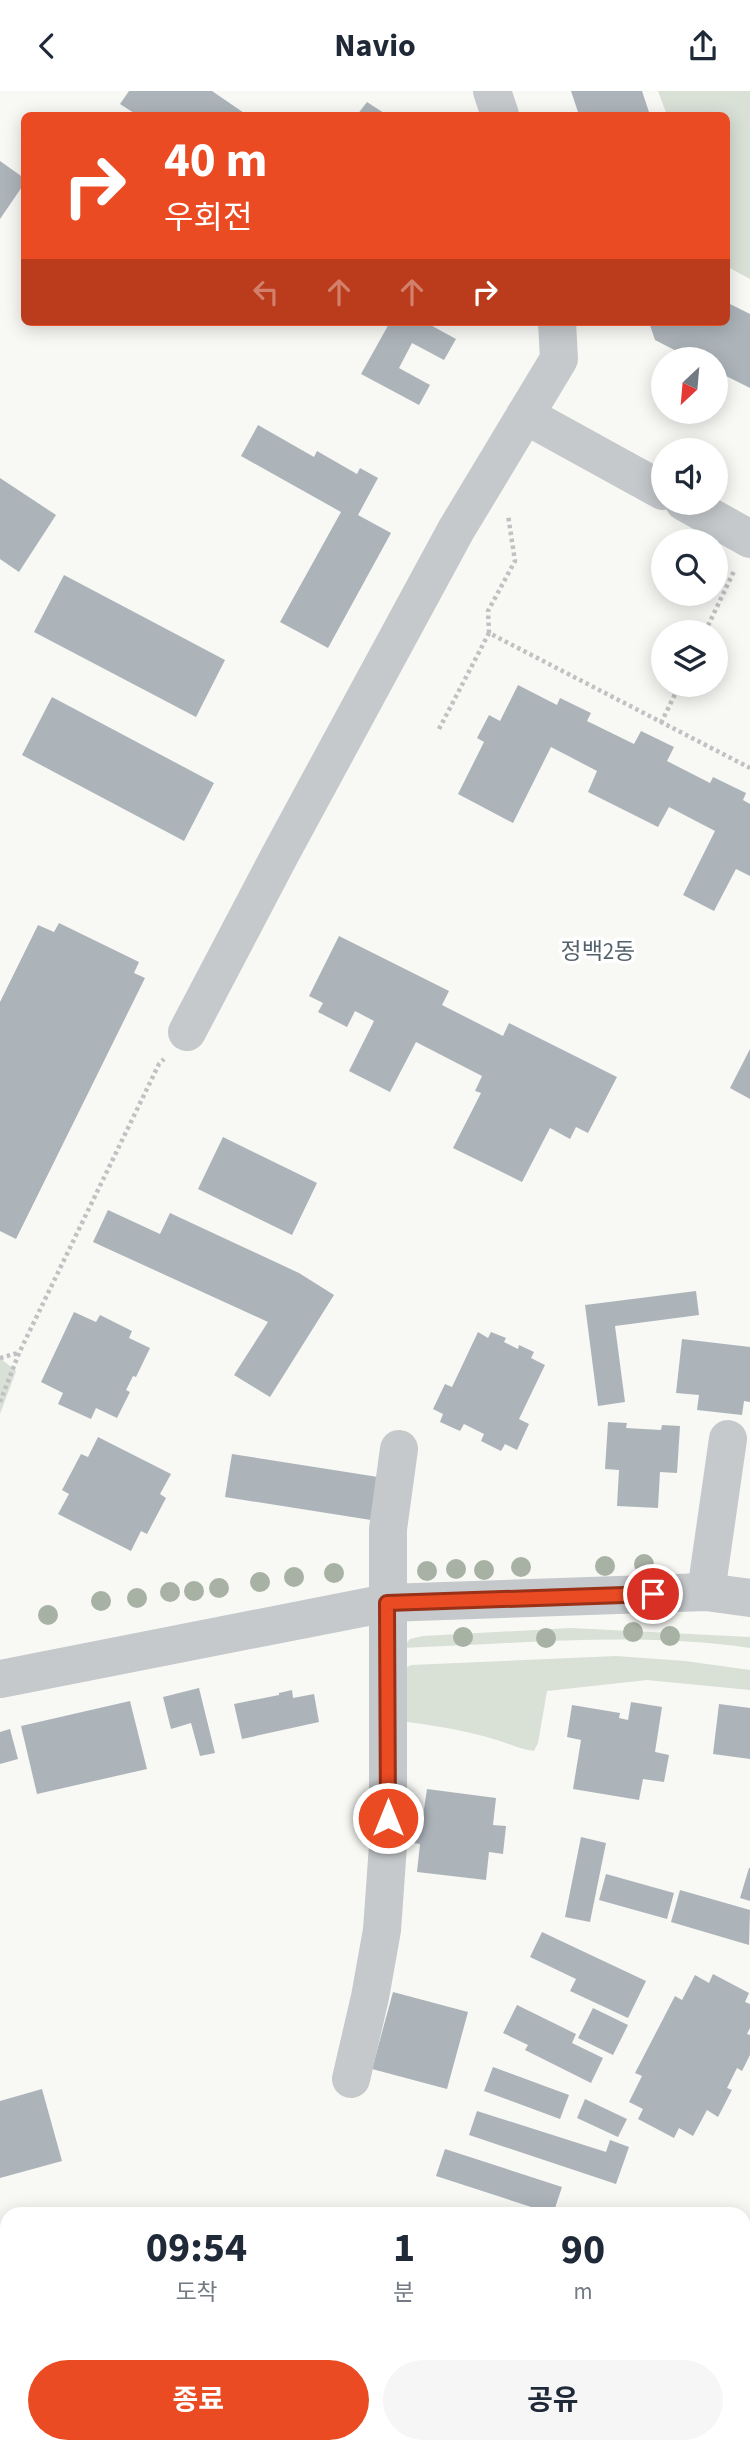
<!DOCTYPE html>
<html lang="ko">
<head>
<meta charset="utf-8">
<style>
  body { margin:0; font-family:"Source Sans 3","Noto Sans KR",sans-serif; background:#f6f6f7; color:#1f2937; height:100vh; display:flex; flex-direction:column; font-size:26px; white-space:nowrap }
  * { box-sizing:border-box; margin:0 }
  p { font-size:23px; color:#747a83 }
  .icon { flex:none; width:38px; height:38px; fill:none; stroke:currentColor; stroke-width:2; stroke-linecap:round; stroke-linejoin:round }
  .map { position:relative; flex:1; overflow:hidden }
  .side { position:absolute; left:0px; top:2116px; width:751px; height:247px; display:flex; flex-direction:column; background:#fff; border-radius:21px 21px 0 0; box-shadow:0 4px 18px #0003 }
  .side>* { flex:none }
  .hud { position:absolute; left:21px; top:21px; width:709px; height:214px; border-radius:10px; box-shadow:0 4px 18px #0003; background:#ea4b23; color:#fff; overflow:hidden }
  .needle { width:46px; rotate:206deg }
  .fabs { position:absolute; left:651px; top:256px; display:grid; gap:14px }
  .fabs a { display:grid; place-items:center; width:77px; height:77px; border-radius:50%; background:#fff; box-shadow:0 4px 18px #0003; font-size:35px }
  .pin { position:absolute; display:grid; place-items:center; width:60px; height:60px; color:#fff; margin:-30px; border:4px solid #fff; border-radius:50%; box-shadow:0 2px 7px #0007 }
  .me { position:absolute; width:77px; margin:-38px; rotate:0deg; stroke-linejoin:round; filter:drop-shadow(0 0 5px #0008) }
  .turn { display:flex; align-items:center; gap:24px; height:147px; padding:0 28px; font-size:32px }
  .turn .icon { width:91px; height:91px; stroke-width:2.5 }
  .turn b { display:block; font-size:49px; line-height:60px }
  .lanes { display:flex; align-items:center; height:66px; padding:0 28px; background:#0003; justify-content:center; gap:35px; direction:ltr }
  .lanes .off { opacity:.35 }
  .eta { display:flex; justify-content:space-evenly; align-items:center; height:119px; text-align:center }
  .eta b { font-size:42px; font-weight:700; line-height:49px }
  .action { display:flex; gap:14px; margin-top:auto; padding:14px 28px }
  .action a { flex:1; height:80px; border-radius:42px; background:#ea4b23; color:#fff; font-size:28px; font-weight:700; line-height:80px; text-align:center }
  .action a+a { background:#f6f6f7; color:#1f2937 }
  header { display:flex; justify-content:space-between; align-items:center; height:91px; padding:0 28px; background:#fff; font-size:32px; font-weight:700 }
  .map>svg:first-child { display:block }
</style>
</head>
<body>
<header><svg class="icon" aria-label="back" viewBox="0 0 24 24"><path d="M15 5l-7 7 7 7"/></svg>Navio<svg class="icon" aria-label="share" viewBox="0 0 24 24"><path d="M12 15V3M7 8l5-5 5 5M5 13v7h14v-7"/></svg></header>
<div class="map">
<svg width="750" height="2361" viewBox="0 0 750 2361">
  <rect width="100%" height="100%" fill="#f8f8f5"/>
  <g fill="#d9e0d6">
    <path d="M658,0H750V188L726,175V24H667Z"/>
    <path d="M0,1267L16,1280L0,1323Z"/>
    <path d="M571,1537L750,1546V1557C637,1540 516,1553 402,1557L410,1548L423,1545Z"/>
    <path d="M616,1565L685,1570L750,1579V1599L647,1589L547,1600L538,1652L534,1660C520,1658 510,1653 497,1649C465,1639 432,1634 399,1630L402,1579L411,1574Z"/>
  </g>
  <g fill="#acb4ba">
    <path d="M129,0H212L247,24H137L120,13Z"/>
    <path d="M571,0H642L650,24H579Z"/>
    <path d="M367,11L387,24H357Z"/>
    <path d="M0,70L24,87V93L0,128Z"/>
    <path d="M726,211L750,223V297L716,280V268H692L655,249L649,231H726Z"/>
    <path d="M390,231H425L456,248L444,269L412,252L399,277L430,294L419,314L361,283Z"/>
    <path d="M258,334L314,366L317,360L357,383L360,377L378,387L358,424L391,442L328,557L280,531L341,421L241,365Z"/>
    <path d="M0,387L56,424L19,481L0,468Z"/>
    <path d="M64,484L225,569L196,626L34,541Z"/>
    <path d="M518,594L557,614L560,607L591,622L587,630L634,653L641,640L674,656L667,670L710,692L713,686L746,702L743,709L750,713V785L736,778L714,820L683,804L715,740L669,716L658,736L588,701L597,680L551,656L513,732L458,703L484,651L477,647L489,624L500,630Z"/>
    <path d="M52,606L214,692L184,750L22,664Z"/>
    <path d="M59,832L139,871L134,882L145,887L16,1148L0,1140V911L38,834L54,841Z"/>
    <path d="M339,845L449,900L442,914L503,945L509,932L617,986L588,1042L576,1036L570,1048L550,1037L522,1091L453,1057L481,1002L475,1000L482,985L416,951L390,1001L349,980L374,930L355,920L347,936L318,921L323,912L309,905Z"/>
    <path d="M750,958V1008L730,997Z"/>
    <path d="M223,1046L317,1092L292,1144L198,1098Z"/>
    <path d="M108,1119L160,1143L170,1122L299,1182L334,1204L270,1306L234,1284L268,1231L93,1151Z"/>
    <path d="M696,1200L699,1224L615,1235L625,1311L598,1315L585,1214Z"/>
    <path d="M74,1221L96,1231L100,1224L132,1240L129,1247L150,1257L136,1286L133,1285L126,1299L130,1301L117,1327L96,1317L91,1328L58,1313L63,1302L41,1291Z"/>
    <path d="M478,1241L488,1247L491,1241L506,1247L504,1251L518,1258L519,1254L534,1261L531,1267L545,1274L519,1328L529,1333L517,1359L505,1353L501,1360L481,1350L484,1343L464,1333L460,1340L440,1331L443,1323L433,1318L445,1293L452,1296Z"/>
    <path d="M682,1248L750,1256V1311L744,1310L742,1324L697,1319L699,1304L676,1302Z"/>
    <path d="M608,1331L627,1332L626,1337L661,1339L662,1334L680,1335L677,1382L660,1381L658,1417L617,1415L619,1379L605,1378Z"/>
    <path d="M98,1346L171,1383L160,1403L166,1407L147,1443L141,1440L131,1460L58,1423L69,1403L62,1399L81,1363L88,1366Z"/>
    <path d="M232,1363L378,1386L371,1429L225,1406Z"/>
    <path d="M199,1597L215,1662L200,1665L191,1632L171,1638L163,1606Z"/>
    <path d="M292,1599L293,1607L314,1603L319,1631L242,1648L234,1613L279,1604V1602Z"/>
    <path d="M130,1610L147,1678L37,1703L21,1635Z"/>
    <path d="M631,1611L662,1616L655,1661L669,1664L664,1691L643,1688L639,1709L573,1698L581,1649L567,1646L572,1614L620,1622L619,1627L628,1629Z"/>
    <path d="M719,1613L750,1617V1668L713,1663Z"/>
    <path d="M10,1638L18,1668L0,1673V1641Z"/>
    <path d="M427,1698L496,1707L493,1734L506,1735L503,1763L489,1761L486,1789L417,1781L420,1753L407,1751L410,1723L423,1725Z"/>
    <path d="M581,1746L606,1752L590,1831L565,1826Z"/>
    <path d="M749,1777H750V1810L740,1807Z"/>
    <path d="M606,1783L674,1802L667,1828L599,1809Z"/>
    <path d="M680,1799L750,1819L749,1854L671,1831Z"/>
    <path d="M542,1841L646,1890L628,1927L570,1900L576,1888L530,1866Z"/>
    <path d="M713,1883L749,1902L745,1911L750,1913V1937L747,1943L750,1944V1964L742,1980L737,1977L727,1997L732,1999L718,2026L707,2019L693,2045L679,2037L674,2047L638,2028L643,2018L629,2011L642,1985L635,1982L675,1905L682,1909L695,1884L709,1892Z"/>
    <path d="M393,1901L468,1921L447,1998L372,1978Z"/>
    <path d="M517,1914L576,1943L572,1952L603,1967L591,1992L525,1959L528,1954L503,1942Z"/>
    <path d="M593,1917L628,1934L613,1964L578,1947Z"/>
    <path d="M493,1976L569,2004L560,2028L484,2000Z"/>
    <path d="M42,1998L62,2070L0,2087V2010Z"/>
    <path d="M585,2008L627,2028L618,2046L577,2027Z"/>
    <path d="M477,2020L606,2061L610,2049L629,2056L616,2093L469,2044Z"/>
    <path d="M445,2058L562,2096L553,2123L436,2085Z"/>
    <path d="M0,2185L7,2192V2234L0,2227Z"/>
    <path d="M750,2188V2275L744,2272V2191L748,2193Z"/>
    <path d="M105,2356H164L168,2361H109Z"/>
    <path d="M197,2356H276L290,2361H194Z"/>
    <path d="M358,2356H412L410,2361H372Z"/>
    <path d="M435,2356H490L489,2361H434Z"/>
    <path d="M626,2356H691L689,2361H627L625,2360Z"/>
  </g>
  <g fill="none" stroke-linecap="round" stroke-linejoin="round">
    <g stroke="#bfc1c3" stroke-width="4.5" stroke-dasharray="3.5 3.5" stroke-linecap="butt">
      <path d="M705,541L735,478"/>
      <path d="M489,542L488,520L515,470L508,424"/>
      <path d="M661,632L680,593"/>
      <path d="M439,638L489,542L750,677"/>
      <path d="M0,1267L18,1262"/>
      <path d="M0,1311L19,1262L159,973L164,968"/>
    </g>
    <g stroke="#c5c9cc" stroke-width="38">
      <path d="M492,0L500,24"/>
      <path d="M525,324L663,400"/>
      <path d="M684,411L750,448"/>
      <path d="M187,941L281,762L456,439L559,268L557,231"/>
      <path d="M706,1501L728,1348"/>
      <path d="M0,1588L387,1512L706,1501L750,1507"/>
      <path d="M351,1988L370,1906L382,1839L388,1754V1438L399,1358"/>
      <path d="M0,2282L7,2288"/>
      <path d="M51,2356L53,2361"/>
    </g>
  </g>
  <g fill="#a8b2a4">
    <circle cx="644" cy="1473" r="10"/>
    <circle cx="605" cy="1475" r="10"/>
    <circle cx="521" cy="1476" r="10"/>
    <circle cx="456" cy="1478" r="10"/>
    <circle cx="484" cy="1479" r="10"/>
    <circle cx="427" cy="1480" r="10"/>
    <circle cx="334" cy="1482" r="10"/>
    <circle cx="294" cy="1486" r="10"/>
    <circle cx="260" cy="1491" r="10"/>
    <circle cx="219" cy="1497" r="10"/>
    <circle cx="194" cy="1500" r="10"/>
    <circle cx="170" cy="1501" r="10"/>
    <circle cx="137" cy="1507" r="10"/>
    <circle cx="101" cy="1510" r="10"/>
    <circle cx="48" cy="1524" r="10"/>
    <circle cx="633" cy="1541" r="10"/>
    <circle cx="670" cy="1545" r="10"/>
    <circle cx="463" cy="1546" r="10"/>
    <circle cx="546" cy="1547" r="10"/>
  </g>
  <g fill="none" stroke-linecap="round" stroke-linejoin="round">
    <g stroke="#983117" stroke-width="18">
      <path id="route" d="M388,1727L387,1512L653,1503"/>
    </g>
    <use href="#route" stroke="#ea4b23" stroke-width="12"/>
  </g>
  <g text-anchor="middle" stroke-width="7" stroke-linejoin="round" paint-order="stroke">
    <g font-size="23" fill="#54626c" stroke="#fff">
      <text x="598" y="868">정백2동</text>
    </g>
  </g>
</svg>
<div class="fabs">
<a><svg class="needle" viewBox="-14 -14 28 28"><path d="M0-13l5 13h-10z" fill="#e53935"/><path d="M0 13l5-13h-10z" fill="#747a83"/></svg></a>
<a><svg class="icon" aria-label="sound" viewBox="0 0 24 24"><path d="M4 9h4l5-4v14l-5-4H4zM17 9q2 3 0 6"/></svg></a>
<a><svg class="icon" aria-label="search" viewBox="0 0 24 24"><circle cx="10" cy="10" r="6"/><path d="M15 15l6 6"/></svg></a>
<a><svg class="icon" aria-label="layers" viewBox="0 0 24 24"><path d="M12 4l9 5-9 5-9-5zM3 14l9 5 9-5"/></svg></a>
</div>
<div class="pin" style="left:653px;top:1503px;background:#d93025"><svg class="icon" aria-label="arrive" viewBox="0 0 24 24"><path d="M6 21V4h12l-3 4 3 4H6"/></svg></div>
<svg class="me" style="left:388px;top:1727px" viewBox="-20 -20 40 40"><circle r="17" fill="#ea4b23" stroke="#fff" stroke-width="3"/><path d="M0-11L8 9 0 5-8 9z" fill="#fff"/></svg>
<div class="hud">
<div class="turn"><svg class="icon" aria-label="right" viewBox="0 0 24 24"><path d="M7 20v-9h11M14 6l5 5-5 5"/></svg><div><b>40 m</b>우회전</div></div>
<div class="lanes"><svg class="icon off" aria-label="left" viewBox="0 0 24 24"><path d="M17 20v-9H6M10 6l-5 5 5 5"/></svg><svg class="icon off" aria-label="ahead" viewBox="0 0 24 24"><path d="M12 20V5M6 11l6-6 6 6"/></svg><svg class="icon off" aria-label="ahead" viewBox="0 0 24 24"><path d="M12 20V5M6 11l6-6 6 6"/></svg><svg class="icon" aria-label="right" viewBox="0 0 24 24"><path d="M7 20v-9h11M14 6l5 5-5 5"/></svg></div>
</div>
<section class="side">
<div class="eta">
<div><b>09:54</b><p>도착</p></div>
<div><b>1</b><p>분</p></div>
<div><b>90</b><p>m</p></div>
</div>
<div class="action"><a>종료</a><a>공유</a></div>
</section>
</div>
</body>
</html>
